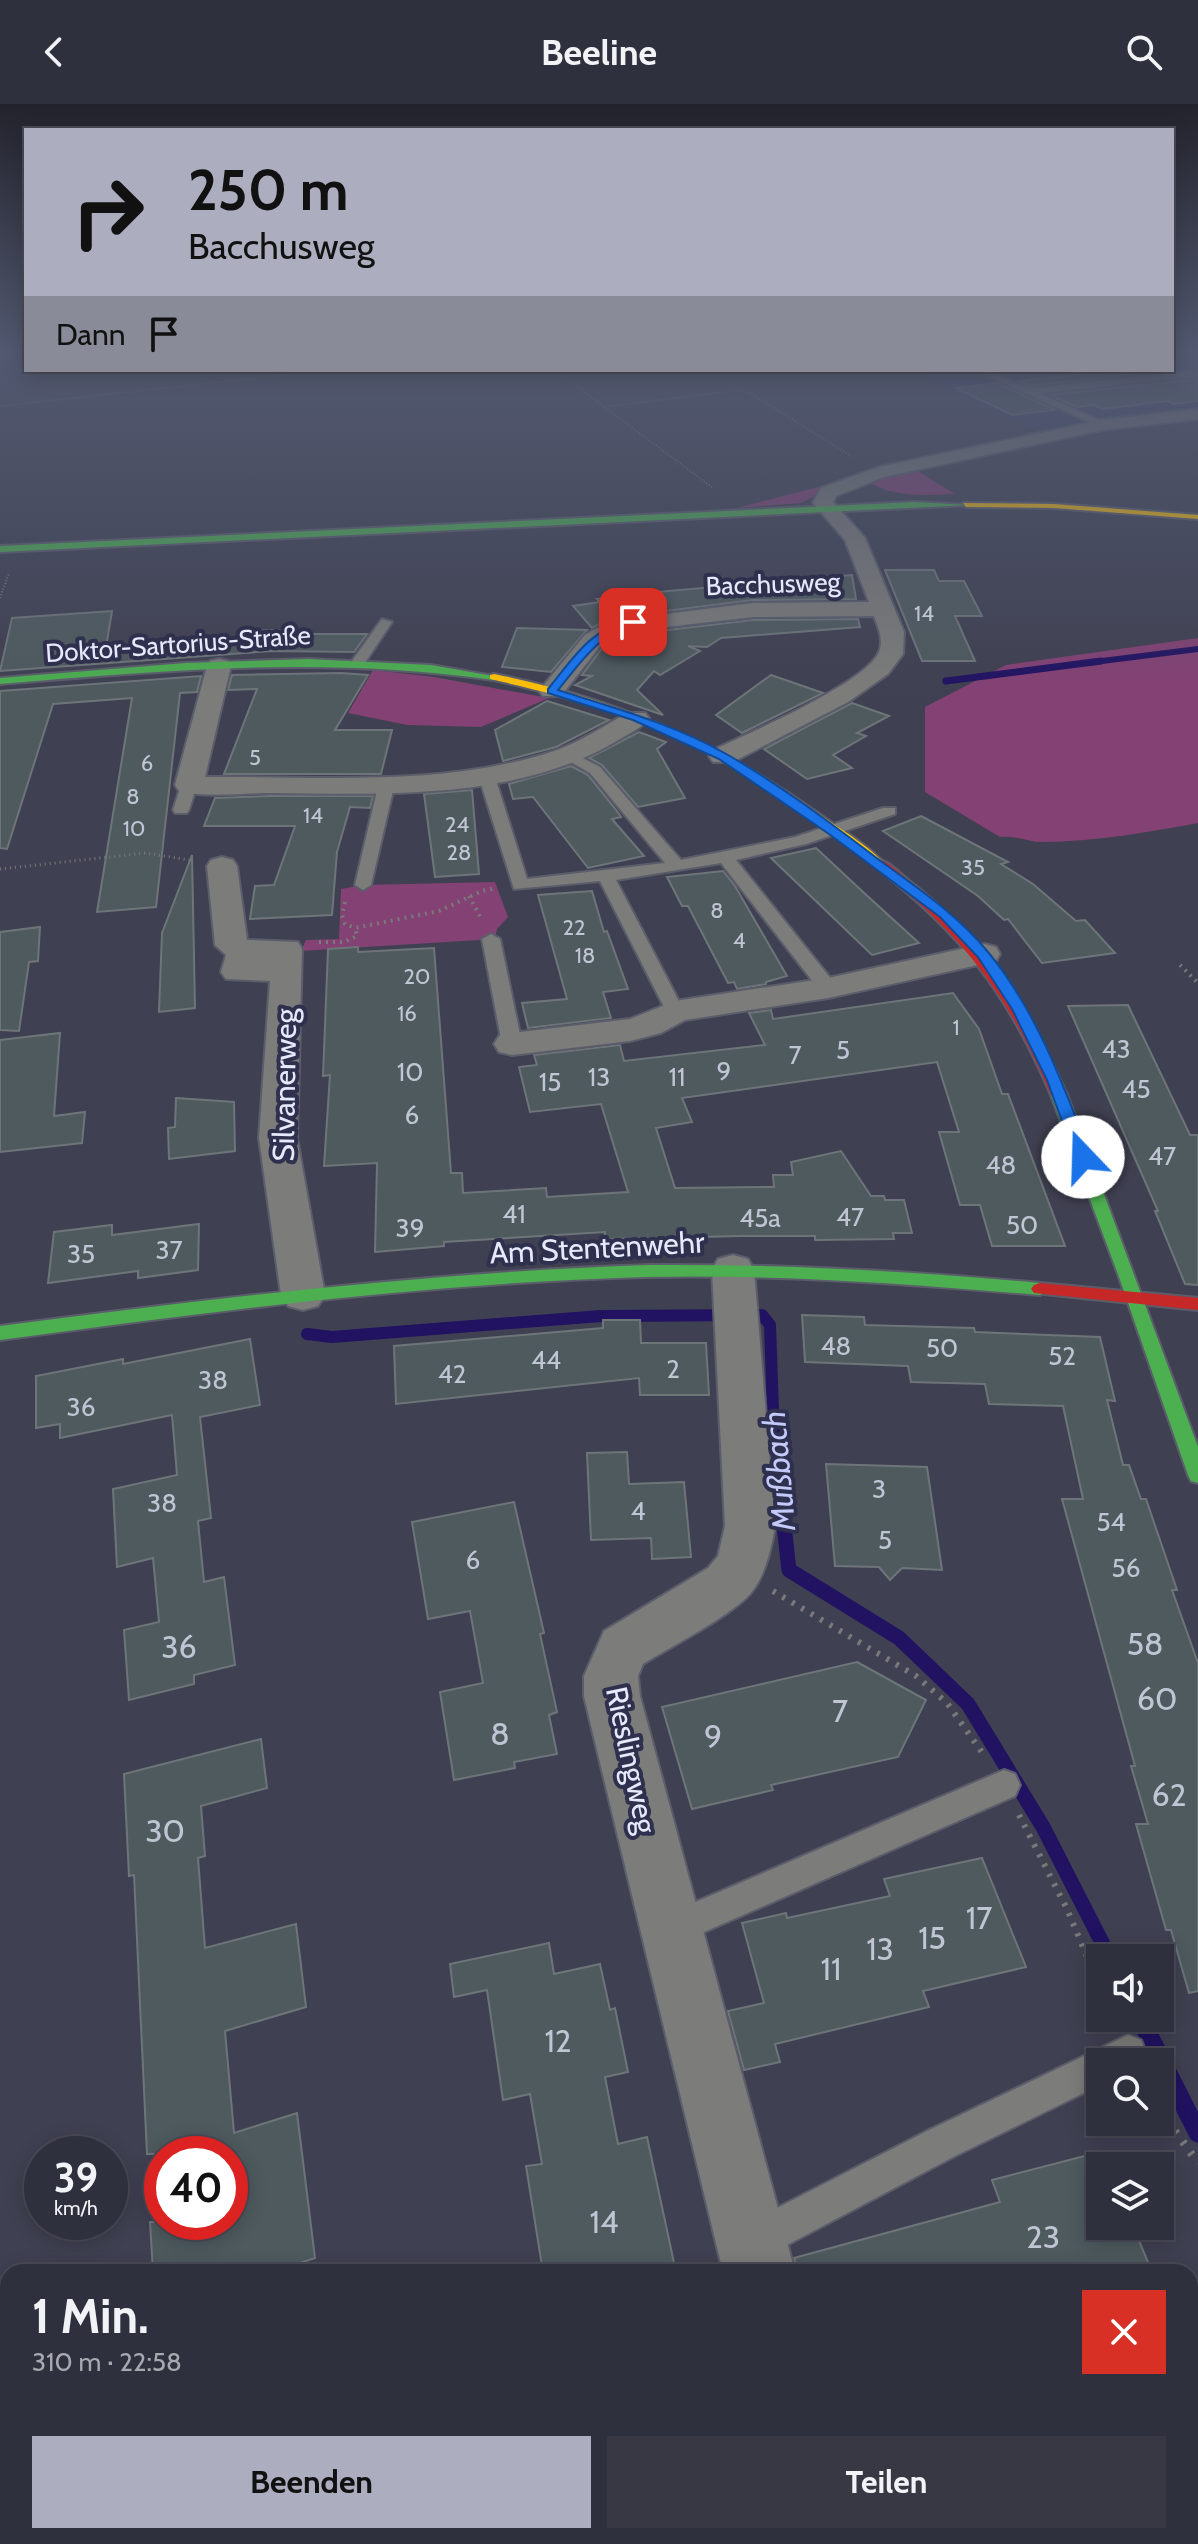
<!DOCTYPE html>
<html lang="de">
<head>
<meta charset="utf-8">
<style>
  body { margin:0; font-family:Cabin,sans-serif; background:#373844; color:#f1f3f6; height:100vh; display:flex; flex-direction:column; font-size:30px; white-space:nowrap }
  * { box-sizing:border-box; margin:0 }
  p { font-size:26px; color:#a7a9b0 }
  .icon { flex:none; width:44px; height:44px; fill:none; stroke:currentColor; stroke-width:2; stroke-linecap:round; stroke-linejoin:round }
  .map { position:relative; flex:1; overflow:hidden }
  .sheet { position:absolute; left:0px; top:2160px; width:1198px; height:280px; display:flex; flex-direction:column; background:#2f303d; border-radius:24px 24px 0 0; box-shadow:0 4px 20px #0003,0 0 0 2px #4a4b57 }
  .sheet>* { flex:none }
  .banner { position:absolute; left:24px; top:24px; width:1150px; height:244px; border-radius:0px; box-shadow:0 4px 20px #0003,0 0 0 2px #4a4b57; background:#acaec0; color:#111; overflow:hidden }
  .buttons { position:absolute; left:1086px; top:1840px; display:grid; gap:16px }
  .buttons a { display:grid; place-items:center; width:88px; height:88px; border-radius:0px; background:#2f303d; box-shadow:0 4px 20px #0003,0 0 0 2px #4a4b57; font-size:40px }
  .speed { position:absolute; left:24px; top:2032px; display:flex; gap:16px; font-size:40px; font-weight:700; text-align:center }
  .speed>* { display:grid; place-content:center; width:104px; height:104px; border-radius:50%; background:#2f303d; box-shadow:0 4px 20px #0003,0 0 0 2px #4a4b57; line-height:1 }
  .speed small { font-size:20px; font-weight:400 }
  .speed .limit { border:12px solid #d22; background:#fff; color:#111 }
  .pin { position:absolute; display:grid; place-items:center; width:68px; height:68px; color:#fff; margin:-34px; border-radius:16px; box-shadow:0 4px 12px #0006 }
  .me { position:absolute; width:88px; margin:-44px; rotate:339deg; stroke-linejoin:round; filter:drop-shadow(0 0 6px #0008) }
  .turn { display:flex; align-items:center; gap:28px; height:168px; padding:0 32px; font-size:36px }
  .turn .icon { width:104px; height:104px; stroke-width:2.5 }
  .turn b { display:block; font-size:56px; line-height:68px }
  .then { display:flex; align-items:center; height:76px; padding:0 32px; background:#0003; gap:16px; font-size:30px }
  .round { display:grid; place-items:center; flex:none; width:84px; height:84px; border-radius:0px; background:#373844 }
  .headline { display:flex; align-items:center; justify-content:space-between; height:136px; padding:0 32px }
  h1 { font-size:48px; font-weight:800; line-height:60px }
  .primary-button { display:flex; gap:16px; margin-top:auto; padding:16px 32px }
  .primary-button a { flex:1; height:92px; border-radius:0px; background:#acaec0; color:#111; font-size:32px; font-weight:800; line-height:92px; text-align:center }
  .primary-button a+a { background:#373844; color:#f1f3f6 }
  header { display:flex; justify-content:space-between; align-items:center; height:104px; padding:0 32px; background:#2f303d; font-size:36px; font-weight:800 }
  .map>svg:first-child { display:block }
</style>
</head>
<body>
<header><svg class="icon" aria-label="back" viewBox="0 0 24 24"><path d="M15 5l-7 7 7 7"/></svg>Beeline<svg class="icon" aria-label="search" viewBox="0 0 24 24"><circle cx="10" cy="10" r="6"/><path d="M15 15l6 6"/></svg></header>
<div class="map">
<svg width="1198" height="2440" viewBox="0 0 1198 2440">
  <rect width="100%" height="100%" fill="#3f4051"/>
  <path fill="#3e4163" d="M1172,249H1198V308L1037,327L913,266H1172Z"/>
  <g fill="#844174">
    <path d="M914,365L955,390C927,391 897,394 872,380L876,375Z"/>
    <path d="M822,382L821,389L801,399L737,404Z"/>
    <path d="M1198,534V719C1148,728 1094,738 1043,738C1028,738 1015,731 1000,733L925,688V603L1006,561Z"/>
    <path d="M373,566L434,573L549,594L481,623L407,621L348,609Z"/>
    <path d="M495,778L508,813L497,825L495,835L301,847L306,836L339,835L341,785L363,781Z"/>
  </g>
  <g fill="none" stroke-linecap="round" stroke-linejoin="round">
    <path stroke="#211262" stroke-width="6" d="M1086,559L1198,545"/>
    <path stroke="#211262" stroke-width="7" d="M946,577L1101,557"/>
    <path stroke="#211262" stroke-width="12" d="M307,1230L332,1233L601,1212L762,1211L770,1221L774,1336L783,1415"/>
    <path stroke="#211262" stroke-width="15" d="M783,1413L789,1466L899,1534L968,1600L1043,1723L1110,1854"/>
    <path stroke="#211262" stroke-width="19" d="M1140,1914L1198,2029"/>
  </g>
  <g fill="#4e5a5e" stroke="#6e7579" stroke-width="2">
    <path d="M1126,266H1171L1029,282L1019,277Z"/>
    <path d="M1198,275V297L1174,300L1168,297L1103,305L1094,301L1077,303L1050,291Z"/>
    <path d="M997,279L1055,306L1012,311L956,284Z"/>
    <path d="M885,466H934L939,477H964L982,512H955L975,557H922Z"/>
    <path d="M852,471L856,495L753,496L610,514L592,524L573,502L600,498L597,495L668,487Z"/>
    <path d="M112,507L106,543L240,533V528L273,526H297L303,530H367L354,548L272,547L0,567L12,514Z"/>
    <path d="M858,515L860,523L721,534L707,543L688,542L700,547L660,571L654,567L637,586L663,611L575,581L592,572L582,571L603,543L625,531L753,516Z"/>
    <path d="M517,524L587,526L551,568L502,563Z"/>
    <path d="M341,569L368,571L335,626H392L381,670H224L257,585L228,586L232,571Z"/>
    <path d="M771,571L823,589L742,629L716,611Z"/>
    <path d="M201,572L197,588L180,589L156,803L97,808L132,594L53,600L7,745L0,744V587Z"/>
    <path d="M547,597L609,616L556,643L503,657L495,626Z"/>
    <path d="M852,599L889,612L857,629L866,632L833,651L852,664L807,675L764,645Z"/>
    <path d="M639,628L666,638L657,645L685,694L638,703L602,661L589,654Z"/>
    <path d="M571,662L588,671L617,707L621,713L612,715L644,752L588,764L533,693L513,695L509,680Z"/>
    <path d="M472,686L479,770L435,773L424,690Z"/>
    <path d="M270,692H373L370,704L350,703L337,748L332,811L250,815L255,782L274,781L295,722H204L215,694Z"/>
    <path d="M921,712L1008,758L1001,760L1033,780L1076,817L1085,816L1115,849L1042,859L1008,815L1004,816L978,792L883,727Z"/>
    <path d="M816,744L862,787L919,839L872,851L771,754Z"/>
    <path d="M192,751L195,904L159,908L162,829Z"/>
    <path d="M723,767L735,782L787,872L766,878V880L737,885L734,878L728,879L688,802H682L667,773Z"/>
    <path d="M592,787L604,828L607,827L628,885L603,888L611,914L528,924L522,899L567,895L538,791Z"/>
    <path d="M40,823L38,857L29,858L19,927L0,926V828Z"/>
    <path d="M358,843V848L434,844L451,1069H462L463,1089L546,1084L547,1093L628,1088L601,1000L530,1008L519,963L537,961L534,951L620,941L624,957L765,941L749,909L771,906L773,915L953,889L979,925L1002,990H1008L1065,1142H992L980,1101H960L939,1028H959L937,958L682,994L692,1018L656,1024L675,1084L774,1083L773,1071H793L791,1058L841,1047L871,1092H884L885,1096H904L912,1129H893L894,1135L815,1136V1132H743L605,1135V1128L444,1138V1142L375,1148L377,1059L324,1062L330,971L323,972L328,845Z"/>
    <path d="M1128,901L1190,1031H1198V1181L1185,1180L1155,1107H1158L1068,902Z"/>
    <path d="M60,929L54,1012L85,1008L82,1039L0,1048V936Z"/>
    <path d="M176,994L234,998L235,1047L169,1055L168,1024L175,1023Z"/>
    <path d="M199,1120L198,1166L138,1174V1167L48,1179L54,1128L112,1121V1131Z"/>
    <path d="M802,1211L864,1213L865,1221L974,1224L975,1228L1100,1233L1115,1297L1107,1296L1123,1361H1129L1141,1395H1146L1177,1486H1172L1198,1559V1887L1189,1889L1171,1826H1166L1136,1720H1148L1131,1662H1135L1062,1395H1083L1063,1302L989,1300L985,1280L911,1278L908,1262L805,1258Z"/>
    <path d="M603,1216H640L641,1239H706L709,1291H640L639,1274L396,1300L394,1242L603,1224Z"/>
    <path d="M250,1235L260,1301L200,1313L211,1414L198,1417L204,1478L224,1473L235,1561L194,1571V1580L129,1596L124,1526L159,1518L153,1454L117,1463L113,1385L177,1371L172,1311L60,1334V1320L36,1324V1272L123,1255V1260Z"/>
    <path d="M627,1348L629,1380L684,1378L691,1453L652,1455L651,1434L591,1436L587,1349Z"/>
    <path d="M826,1360L927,1363L942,1466L902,1464L890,1476L879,1463L835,1462Z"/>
    <path d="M514,1398L544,1529L540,1530L557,1608L549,1611L557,1650L514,1658L515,1664L454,1676L440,1588L483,1579L470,1507L428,1515L412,1418Z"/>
    <path d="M857,1558L926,1596L898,1653L771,1681L773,1686L692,1705L662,1603Z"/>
    <path d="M261,1635L267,1684L201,1702L205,1752L198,1754L205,1844L296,1820L306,1903L225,1927L234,2029L297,2009L315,2154L273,2168H153L150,2118H230V2050H147L134,1771L129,1772L124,1670Z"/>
    <path d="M982,1754L1026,1863L923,1887L929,1903L775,1940L780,1958L744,1966L728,1907L764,1899L742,1819L786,1809L787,1814L890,1792L884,1775Z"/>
    <path d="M549,1839L554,1870L600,1860L610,1906L615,1904L628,1968L605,1973L618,2040L647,2033L676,2168H543L526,2062L542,2060L530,1990L503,1996L487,1886L454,1893L450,1860Z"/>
    <path d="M1100,2048V2122H1133L1152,2168H798L794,2154L1000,2098L992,2076Z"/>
  </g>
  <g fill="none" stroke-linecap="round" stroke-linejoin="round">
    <g stroke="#5b5d6b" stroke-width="4">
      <g id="lane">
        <path d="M975,266H986L1029,285L1198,266V272L1039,289L1105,319L1102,324Z"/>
        <path d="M382,515L392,518L364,560H354L352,557Z"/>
        <path d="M569,647L600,663L681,756L795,733L883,704H895V710L806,740L736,756L835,880L837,884L835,888H821L721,759L616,776L684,907L675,913L666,907L600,777L514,785L478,670L481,667H491L494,670L527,775L665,759L590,669L564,654L562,651Z"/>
        <path d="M387,673L395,678L371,781L363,786L355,781L379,678Z"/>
        <path d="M189,676L197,681L189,706L187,709H175L173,706L181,681Z"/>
        <path d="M491,830L500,835L522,940L512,946L502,940L482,835Z"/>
        <path d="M1004,1666L1015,1670L1020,1681L1015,1692L670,1843L658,1838L653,1826L658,1814Z"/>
        <path d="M1128,1931L1141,1936L1146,1949L1142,1958H1100V1981L955,2052L768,2151L754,2156L740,2151L735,2137L740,2123L929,2026Z"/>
      </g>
    </g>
    <g stroke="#5b5d6b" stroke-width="4">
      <g id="street">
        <path d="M1198,305V315L1102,326L884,373L836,392L833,398L865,434L904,528L903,550L888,570L848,598L733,658H713L709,652L713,646C747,630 866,579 879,548C884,536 878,523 874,512L753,513L624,528L601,541L561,592H543L539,587L585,531L610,517L753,499L869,498L845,436L813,399L821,384L879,363L1102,316Z"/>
        <path d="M219,555L228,557L231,562L205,673C320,672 446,684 557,646C582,637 604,622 627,609H645L649,614C642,624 630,629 620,635C519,697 384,690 270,689C241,689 207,694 179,687L175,681L207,562L210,557Z"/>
        <path d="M222,753L233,756L237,762L247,836L298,838L302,845L297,1034L325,1191L318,1202L303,1206L288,1202L281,1191L259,1034L270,877L226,875L221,868L226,851L215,841L207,762L211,756Z"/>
        <path d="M984,840L996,843L1000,850L996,857L828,894L685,916L661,929L630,937L512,951L499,948L494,940L499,932L512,929L630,915L675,897L828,874Z"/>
        <path d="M733,1151L748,1155L754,1166L775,1422C771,1446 764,1479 744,1496C716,1520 675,1540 643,1560L638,1572L640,1592L795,2168H723L584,1592V1572L604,1527L708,1464L718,1452L725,1422L712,1166L718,1155Z"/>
        <path d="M785,2432H865L867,2440H787Z"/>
      </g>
    </g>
    <g stroke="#5b5d6b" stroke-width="4">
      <g id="fast">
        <path d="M914,398L970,401L0,448V442Z"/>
        <path d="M308,555L431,561L499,573L494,576C323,552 170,566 0,580V574L186,559Z"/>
        <path d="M1059,986L1067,991L1198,1343V1379L1191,1377L1188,1371L1119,1173L1051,991Z"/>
        <path d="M649,1161C780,1160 910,1167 1040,1179L1049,1185L1040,1191C909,1180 777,1170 646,1173C429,1179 215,1207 0,1236V1222C216,1194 431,1168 649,1161Z"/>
      </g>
    </g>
    <g stroke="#5b5d6b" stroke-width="4">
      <g id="slow">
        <path d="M963,399L1054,400L1198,411V415L1054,404L966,403Z"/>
        <path d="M494,570C614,594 720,639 819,710C840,725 865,739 883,758L873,761C819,720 765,679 705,647C637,611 565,592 490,575V571Z"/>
      </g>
    </g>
    <g stroke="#5b5d6b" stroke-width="4">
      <g id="jam">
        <path d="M873,755C886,754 898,768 908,776C982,832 1030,907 1067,991L1064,994L1059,996L1051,991C1008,889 960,828 873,761Z"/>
        <path d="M1040,1179L1198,1194V1206L1034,1189L1031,1185L1034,1181Z"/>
      </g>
    </g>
    <g stroke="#79797c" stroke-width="2" stroke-dasharray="1 2" stroke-linecap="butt">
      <path d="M555,266L713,384"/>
      <path d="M0,302L330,266"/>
      <path d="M603,303L739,286L750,289L851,352"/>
      <path d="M0,494L9,469"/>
    </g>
    <path stroke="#79797c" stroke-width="3" stroke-dasharray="1 4" stroke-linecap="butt" d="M0,765L146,749L189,756"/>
    <g stroke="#79797c" stroke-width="4" stroke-dasharray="2 5" stroke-linecap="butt">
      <path d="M469,792L482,816"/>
      <path d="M345,798L342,811L345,820L355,824"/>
      <path d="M319,838H344L357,832L355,824L439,807L482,787L496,784"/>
      <path d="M1180,861L1198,879"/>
    </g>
    <g stroke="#79797c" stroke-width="6" stroke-dasharray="3 8" stroke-linecap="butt">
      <path d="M773,1487L916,1572L947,1599L986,1654"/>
      <path d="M1019,1711L1067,1805L1093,1867"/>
    </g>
    <g stroke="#79797c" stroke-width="8" stroke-dasharray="3 10" stroke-linecap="butt">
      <path d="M1092,1865L1100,1883"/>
      <path d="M1160,2006L1198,2059"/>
    </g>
    <use href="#lane" fill="#7c7c7a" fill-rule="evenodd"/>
    <use href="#street" fill="#7c7c7a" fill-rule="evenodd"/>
    <use href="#fast" fill="#4caf50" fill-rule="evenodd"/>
    <use href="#slow" fill="#ffc107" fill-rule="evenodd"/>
    <use href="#jam" fill="#c62828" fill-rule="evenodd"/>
  </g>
  <linearGradient id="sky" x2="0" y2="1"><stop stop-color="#23232d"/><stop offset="0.42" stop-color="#525970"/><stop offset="1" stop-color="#525970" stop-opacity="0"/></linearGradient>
  <rect width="1198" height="590" fill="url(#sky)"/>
  <path fill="#1a73e8" stroke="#114b97" stroke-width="2" d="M633,515L637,520C599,529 582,557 558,586C615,604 676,621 728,651C782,682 833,721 882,758C919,785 959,812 988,848C1037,907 1064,983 1091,1053L1089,1056H1078L1075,1053L1047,976L1012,905L978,853L940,813L829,730L719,655L633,616L548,589V585C575,552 590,525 633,515Z"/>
  <g text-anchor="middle" stroke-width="8" stroke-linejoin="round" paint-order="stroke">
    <g font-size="22" fill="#c0c5d4">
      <text x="924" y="517">14</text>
      <text x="255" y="661">5</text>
      <text x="147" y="667">6</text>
      <text x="133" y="700">8</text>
      <text x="313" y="719">14</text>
      <text x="457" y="728">24</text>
      <text x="134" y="732">10</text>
      <text x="459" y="756">28</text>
      <text x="973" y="771">35</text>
      <text x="717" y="814">8</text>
      <text x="574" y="831">22</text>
      <text x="739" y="844">4</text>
      <text x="585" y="859">18</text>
      <text x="417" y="880">20</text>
      <text x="407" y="917">16</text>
      <text x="956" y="931">1</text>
    </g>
    <g font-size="26" fill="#e6e9fb" stroke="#2e304d">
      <text transform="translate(773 480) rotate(-2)" y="9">Bacchusweg</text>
      <text transform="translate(178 540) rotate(-4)" y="9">Doktor-Sartorius-Straße</text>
    </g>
    <g font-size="26" fill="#c0c5d4">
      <text x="1116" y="954">43</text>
      <text x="843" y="955">5</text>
      <text x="795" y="960">7</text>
      <text x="724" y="976">9</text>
      <text x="410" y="977">10</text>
      <text x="599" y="982">13</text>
      <text x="677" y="982">11</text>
      <text x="550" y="987">15</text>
      <text x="1136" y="994">45</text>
      <text x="412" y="1020">6</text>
      <text x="1162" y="1061">47</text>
      <text x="1001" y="1070">48</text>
      <text x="514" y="1119">41</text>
      <text x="850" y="1122">47</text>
      <text x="760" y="1123">45a</text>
      <text x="1022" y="1130">50</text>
      <text x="410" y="1133">39</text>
      <text x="169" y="1155">37</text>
      <text x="81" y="1159">35</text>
      <text x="836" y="1251">48</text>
      <text x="942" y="1253">50</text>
      <text x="1062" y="1261">52</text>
      <text x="546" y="1265">44</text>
      <text x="673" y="1274">2</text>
      <text x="452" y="1279">42</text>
      <text x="213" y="1285">38</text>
      <text x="81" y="1312">36</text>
      <text x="879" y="1394">3</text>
      <text x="162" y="1408">38</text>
      <text x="638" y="1416">4</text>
      <text x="1111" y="1427">54</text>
      <text x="885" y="1445">5</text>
      <text x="473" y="1465">6</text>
      <text x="1126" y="1473">56</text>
    </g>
    <g font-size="30" fill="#e6e9fb" stroke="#2e304d">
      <text transform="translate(285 981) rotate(-89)" y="10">Silvanerweg</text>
      <text transform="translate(597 1144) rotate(-3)" y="10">Am Stentenwehr</text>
      <text transform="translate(631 1656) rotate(78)" y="10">Rieslingweg</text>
    </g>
    <g font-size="32" font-style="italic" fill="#c3c9f9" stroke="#2e304d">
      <text transform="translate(779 1367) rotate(-95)" y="11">Mußbach</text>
    </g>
    <g font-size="32" fill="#c0c5d4">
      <text x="1145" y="1551">58</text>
      <text x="179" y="1554">36</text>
      <text x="1157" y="1606">60</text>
      <text x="840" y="1618">7</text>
      <text x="500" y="1641">8</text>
      <text x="713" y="1643">9</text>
      <text x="1169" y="1702">62</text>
      <text x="165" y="1738">30</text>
      <text x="979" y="1825">17</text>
      <text x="932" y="1845">15</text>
      <text x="880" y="1856">13</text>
      <text x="831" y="1876">11</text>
      <text x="558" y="1948">12</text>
      <text x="604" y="2129">14</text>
      <text x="1043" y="2144">23</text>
    </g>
  </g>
</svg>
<div class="buttons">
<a><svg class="icon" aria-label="sound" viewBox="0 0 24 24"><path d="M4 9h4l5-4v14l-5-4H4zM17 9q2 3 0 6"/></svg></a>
<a><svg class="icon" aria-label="search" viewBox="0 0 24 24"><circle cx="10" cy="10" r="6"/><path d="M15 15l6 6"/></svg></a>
<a><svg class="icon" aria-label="layers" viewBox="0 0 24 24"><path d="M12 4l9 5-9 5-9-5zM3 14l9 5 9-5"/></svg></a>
</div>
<div class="speed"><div>39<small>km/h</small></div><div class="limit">40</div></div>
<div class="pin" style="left:633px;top:518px;background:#d93025"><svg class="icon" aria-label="arrive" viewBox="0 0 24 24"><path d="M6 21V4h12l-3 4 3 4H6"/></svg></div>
<svg class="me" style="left:1083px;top:1053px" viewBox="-20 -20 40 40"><circle r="19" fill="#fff"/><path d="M0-13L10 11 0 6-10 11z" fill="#1a73e8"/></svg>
<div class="banner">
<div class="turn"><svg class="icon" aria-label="right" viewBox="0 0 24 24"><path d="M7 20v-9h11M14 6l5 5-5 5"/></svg><div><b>250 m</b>Bacchusweg</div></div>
<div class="then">Dann<svg class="icon" aria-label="arrive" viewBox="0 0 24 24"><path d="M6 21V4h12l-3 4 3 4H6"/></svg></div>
</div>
<section class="sheet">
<div class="headline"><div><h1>1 Min.</h1><p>310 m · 22:58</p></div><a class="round" style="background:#d93025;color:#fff"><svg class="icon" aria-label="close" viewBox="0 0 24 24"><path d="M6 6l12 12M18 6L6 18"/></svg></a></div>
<div class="primary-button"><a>Beenden</a><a>Teilen</a></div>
</section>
</div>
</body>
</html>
